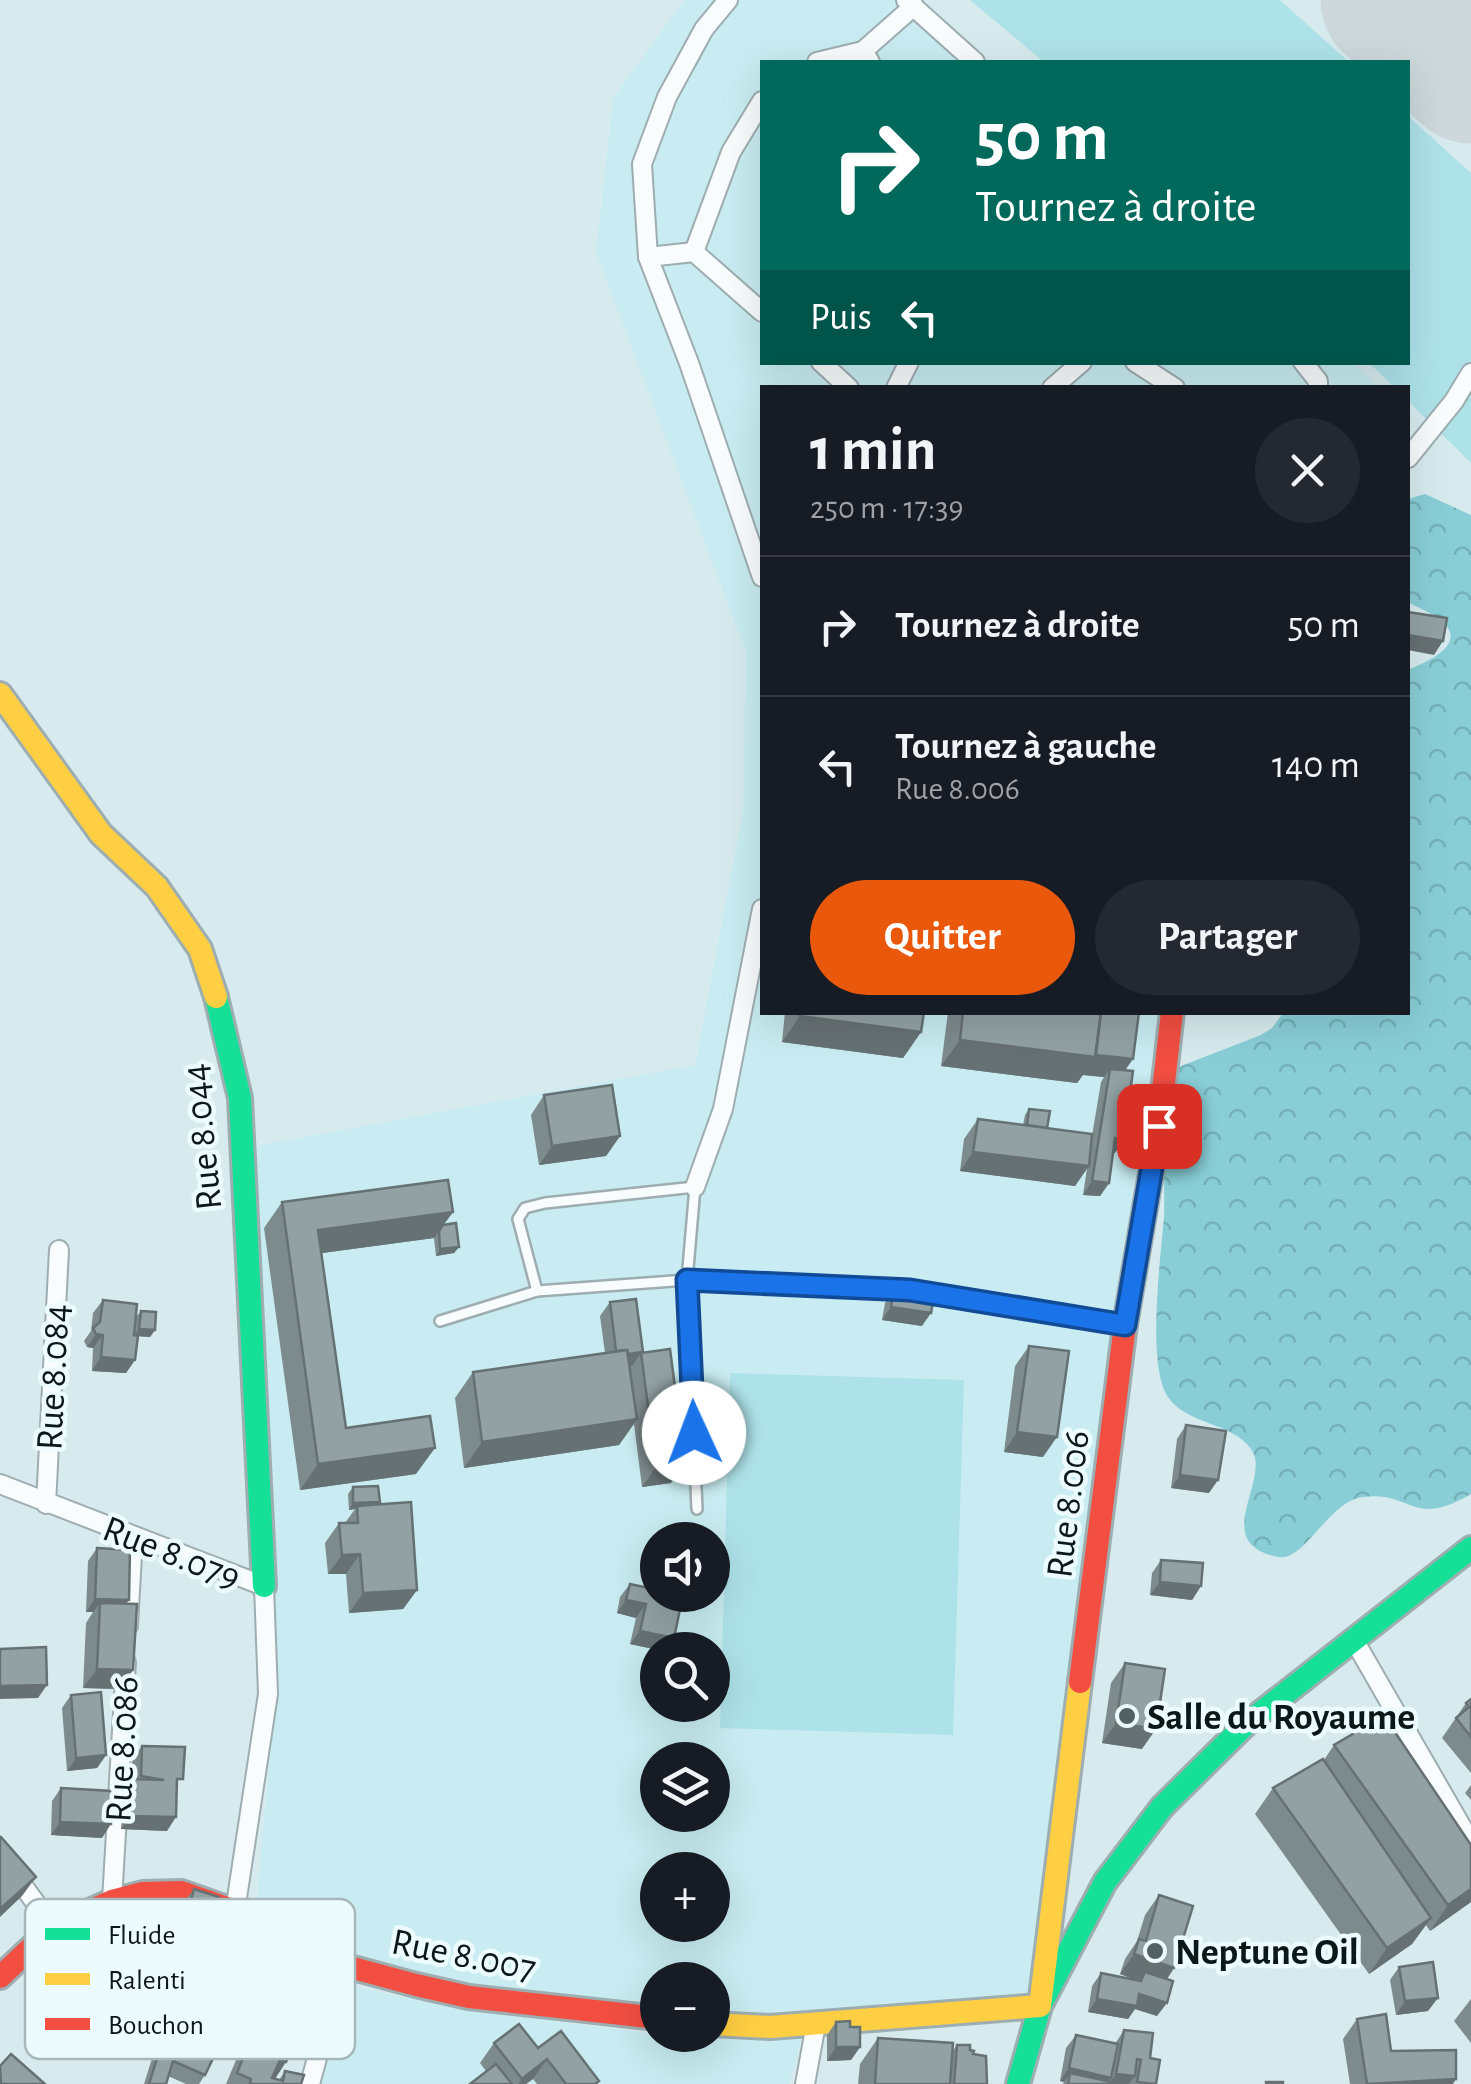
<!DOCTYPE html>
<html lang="fr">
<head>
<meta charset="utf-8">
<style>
  body { margin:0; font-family:"Alegreya Sans",sans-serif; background:#242831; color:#f1f3f6; height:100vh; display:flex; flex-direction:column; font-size:38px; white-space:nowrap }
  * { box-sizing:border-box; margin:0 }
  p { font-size:32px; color:#9ea1a6 }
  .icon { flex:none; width:55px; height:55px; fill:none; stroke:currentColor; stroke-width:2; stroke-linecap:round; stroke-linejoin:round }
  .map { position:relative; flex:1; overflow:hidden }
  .side { position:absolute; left:760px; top:385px; width:650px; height:630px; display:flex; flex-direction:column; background:#171b24; border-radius:0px; box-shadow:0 10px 40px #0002 }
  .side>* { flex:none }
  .banner { position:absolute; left:760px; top:60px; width:650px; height:305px; border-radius:0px; box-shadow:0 10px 40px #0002; background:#00695c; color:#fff; overflow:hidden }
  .buttons { position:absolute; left:640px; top:1522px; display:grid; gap:20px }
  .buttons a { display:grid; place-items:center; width:90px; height:90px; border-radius:50%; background:#171b24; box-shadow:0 10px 40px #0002; font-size:50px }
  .pin { position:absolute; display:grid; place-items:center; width:85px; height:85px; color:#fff; margin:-42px; border-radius:20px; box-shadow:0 5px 15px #0006 }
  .me { position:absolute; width:110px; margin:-55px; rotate:358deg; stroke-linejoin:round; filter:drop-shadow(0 0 8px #0008) }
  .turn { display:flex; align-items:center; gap:35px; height:210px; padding:0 50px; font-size:45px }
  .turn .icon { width:130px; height:130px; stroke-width:2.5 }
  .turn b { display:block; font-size:70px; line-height:85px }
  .then { display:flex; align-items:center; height:95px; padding:0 50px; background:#0003; gap:20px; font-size:38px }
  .round { display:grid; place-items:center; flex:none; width:105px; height:105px; border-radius:52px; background:#242831 }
  .head { display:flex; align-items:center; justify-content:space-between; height:170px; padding:0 50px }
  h1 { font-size:60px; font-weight:700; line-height:75px }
  .cta { display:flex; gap:20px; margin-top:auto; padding:20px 50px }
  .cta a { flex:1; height:115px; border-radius:60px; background:#ea580c; color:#fff; font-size:40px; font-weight:700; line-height:115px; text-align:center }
  .cta a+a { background:#242831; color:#f1f3f6 }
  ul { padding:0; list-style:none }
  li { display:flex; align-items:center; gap:30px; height:140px; padding:0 50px; border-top:2px solid #363941 }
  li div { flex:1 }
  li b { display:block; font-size:38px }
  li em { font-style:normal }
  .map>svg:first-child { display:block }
</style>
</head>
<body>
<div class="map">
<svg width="1471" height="2084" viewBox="0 0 1471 2084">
  <defs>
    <pattern id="forest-crowns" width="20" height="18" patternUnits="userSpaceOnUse" patternTransform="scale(2.5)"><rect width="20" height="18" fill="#89ced7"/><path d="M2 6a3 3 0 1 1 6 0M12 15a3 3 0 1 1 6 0" fill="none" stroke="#75b0b8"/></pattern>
  </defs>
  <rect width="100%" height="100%" fill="#d7ebee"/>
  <g fill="#c8ecf1" fill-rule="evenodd">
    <path d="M684,0H898L988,62H762V362H1353L1378,387L762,388V1012L1167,1013L1041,1991L818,2015H713L712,1980H658L657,2010L459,1989L343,1955L257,1899L275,1697L274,1591L245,1148L695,1065L743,811L746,653L596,253L613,98ZM658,1540H712V1595H658ZM658,1650H712V1705H658ZM658,1760H712V1815H658ZM658,1870H712V1925H658Z"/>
    <path d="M344,1985L452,2007L658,2035L691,2039L802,2037L789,2084H322Z"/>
  </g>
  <g fill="#aee2e9">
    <path d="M970,0H1280L1349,62H1044Z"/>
    <path d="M1408,116L1471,173V463L1408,401V388L1394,387L1369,363L1408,362Z"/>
    <path d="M730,1373L964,1380L953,1735L720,1728Z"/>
  </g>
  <path fill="url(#forest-crowns)" d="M1425,494L1471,515V1494C1412,1529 1413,1491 1363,1497C1330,1500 1304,1562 1279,1557C1207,1544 1273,1478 1251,1449C1232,1422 1187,1425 1168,1397C1146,1365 1161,1256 1164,1216C1165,1193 1163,1170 1164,1147C1165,1122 1171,1096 1174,1071L1181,1066L1261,1035L1272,1028L1283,1013L1408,1012V670C1424,663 1468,646 1443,622C1434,614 1418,608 1408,602V499Z"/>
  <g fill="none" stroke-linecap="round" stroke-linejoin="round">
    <path stroke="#ccd8db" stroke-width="145" d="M1393,0L1471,71"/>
    <g stroke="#9eadb0" stroke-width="14">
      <g id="lane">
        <path d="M537,1291L518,1219L525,1208L545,1203L695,1187L687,1280L697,1509"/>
        <path d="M440,1321L537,1291L687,1280L910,1290L1124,1325"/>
      </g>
    </g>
    <g stroke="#9eadb0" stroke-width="22">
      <g id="street">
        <path d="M728,0L704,29L667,97L642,164L648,257L694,252L762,312"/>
        <path d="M906,0L975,62"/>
        <path d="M863,51L914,6"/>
        <path d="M817,62L863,51L870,62"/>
        <path d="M694,252L731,152L762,101"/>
        <path d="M648,257L689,363L762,577"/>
        <path d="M821,362L849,388"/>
        <path d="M1135,362L1175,388"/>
        <path d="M1303,362L1318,381V388"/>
        <path d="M896,388L909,362"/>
        <path d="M1052,388L1082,362"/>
        <path d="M1408,458L1454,401L1471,373"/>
        <path d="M695,1187L723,1109L762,909"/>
        <path d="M0,1484L264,1586L268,1694L235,1911"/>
        <path d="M46,1504L59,1250"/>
        <path d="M128,1626L133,1537"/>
        <path d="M1354,1640L1471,1843"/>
        <path d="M0,1854L53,1927"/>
        <path d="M112,1901L126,1662"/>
        <path d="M310,2084L342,1965"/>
        <path d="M805,2084L816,2024"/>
      </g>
    </g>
    <g stroke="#9eadb0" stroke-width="28">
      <g id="fast">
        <path d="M216,997L240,1098L264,1586"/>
        <path d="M1018,2084L1040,2006L1105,1882L1162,1807L1245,1725L1471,1548"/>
      </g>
    </g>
    <g stroke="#9eadb0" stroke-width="28">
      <g id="slow">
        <path d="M0,694L101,834L157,887L200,949L216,997"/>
        <path d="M712,2024L770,2027L1040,2006L1080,1682"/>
      </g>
    </g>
    <g stroke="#9eadb0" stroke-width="28">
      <g id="jam">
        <path d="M1080,1682L1125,1325L1159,1126L1172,1012"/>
        <path d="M0,1977L53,1927L112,1901L143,1893L181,1892L235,1911L342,1965L416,1985L469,1997L658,2018"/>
      </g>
    </g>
    <use href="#lane" stroke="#f9fcfc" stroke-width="9"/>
    <use href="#street" stroke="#f9fcfc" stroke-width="18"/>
    <use href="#fast" stroke="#16e098" stroke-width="22"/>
    <use href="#slow" stroke="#ffcf43" stroke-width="22"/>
    <use href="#jam" stroke="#f24e42" stroke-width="22"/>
  </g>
  <g fill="#7e8b8d" fill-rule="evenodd">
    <path d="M785,1012H924L921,1032L903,1058L782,1042Z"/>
    <path d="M948,1012H1139L1126,1070L1115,1153H1113L1109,1183L1100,1196L1083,1195L1087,1168L1075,1186L960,1171L964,1139L978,1119L1023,1125L1025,1115L1029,1109L1047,1128L1091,1142L1101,1082L1104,1077L1083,1075L1077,1083L941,1066Z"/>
    <path d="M544,1095L620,1136L606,1156L539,1165L531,1115Z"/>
    <path d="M282,1202L453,1212L443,1225L459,1247L454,1253L436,1256L434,1238L322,1253L346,1428L416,1474L300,1490L264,1228Z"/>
    <path d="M894,1290L922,1326L882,1320L885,1303Z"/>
    <path d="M103,1300L136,1317L141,1311L155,1330L150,1337L138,1336L135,1360L126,1373L92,1371L93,1348L87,1347L84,1341L91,1331L93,1313Z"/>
    <path d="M610,1302L643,1353L671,1483L642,1487L634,1424L619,1445L464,1468L455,1398L473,1372L605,1353L600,1316Z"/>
    <path d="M1029,1346L1043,1457L1004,1452L1015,1366Z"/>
    <path d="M1186,1425L1209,1493L1171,1488L1177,1439Z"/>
    <path d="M353,1487L378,1505L417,1590L403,1609L349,1613L346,1574H328L325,1543L339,1523H345L355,1509L349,1510L348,1494Z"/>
    <path d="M97,1548L126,1604L133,1670L120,1689L83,1688L86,1623L93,1612H86L88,1561Z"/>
    <path d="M1161,1560L1201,1586L1192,1600L1150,1595L1152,1573Z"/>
    <path d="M630,1584L674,1638L666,1650H658L630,1644L636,1618L617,1613L620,1597Z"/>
    <path d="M1125,1663L1142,1749L1102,1743L1111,1683Z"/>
    <path d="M71,1695L106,1755L97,1768L67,1771L62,1708Z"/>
    <path d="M1471,1699V1773L1442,1738L1466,1703Z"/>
    <path d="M1334,1745L1471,1902L1430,1931L1426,1925L1412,1944L1369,1974L1255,1814L1273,1788L1324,1760Z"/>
    <path d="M142,1746L177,1787L167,1831L121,1829L123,1792L132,1779V1759Z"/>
    <path d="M1471,1785V1800L1465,1793Z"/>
    <path d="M61,1788L102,1838L51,1835L52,1801Z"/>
    <path d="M194,1889L216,1907L218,1926L223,1920L267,1969L258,1982L244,1980L221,2031L187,2021L194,1991L181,1987L177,1993L162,1988L171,1964L168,1963L184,1902ZM212,1940L210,1955L205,1954L208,1947Z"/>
    <path d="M1159,1895L1174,1968L1167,1979L1157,2016L1135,2009L1128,2019L1088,2012L1092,1986L1101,1973L1139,1981L1120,1974L1125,1959L1137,1941L1145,1915Z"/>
    <path d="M123,1910L152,1960L143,1974L102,1960L105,1952L77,1988L49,1965L68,1939L110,1935L114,1923Z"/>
    <path d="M313,1937L300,2017L286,2036L253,2023L275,1969L288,1949L301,1954Z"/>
    <path d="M1399,1967L1428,2011L1396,2015L1390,1980Z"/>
    <path d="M1471,1999V2043L1454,2021Z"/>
    <path d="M1357,2019L1391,2051L1453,2084H1350L1343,2039Z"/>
    <path d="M169,2020L205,2075L199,2084H186L168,2076L166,2084H144L160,2033Z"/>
    <path d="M836,2022L850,2027L860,2047L851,2060L827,2061V2035Z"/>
    <path d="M255,2028L275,2079L279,2080L285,2071L301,2084H226L241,2048Z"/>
    <path d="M1124,2030L1150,2058L1156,2084H1063L1064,2082L1060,2081L1066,2048L1076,2035L1115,2044Z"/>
    <path d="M878,2038L952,2052L957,2045L970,2050L987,2084H858L860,2064Z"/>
    <path d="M494,2043L538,2048L596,2084H537L533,2079L526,2084H470L486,2071L480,2063Z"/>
  </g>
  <g fill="#667173">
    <path d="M1408,635L1443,641L1434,655L1408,650Z"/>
    <path d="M800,1016L921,1032L903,1058L782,1042Z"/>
    <path d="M960,1040L1095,1055L1133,1059L1119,1079L1110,1069L1104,1077L1083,1075L1077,1083L941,1066Z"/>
    <path d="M620,1136L606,1156L539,1165L552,1146Z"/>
    <path d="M1115,1138L1124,1140L1115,1153L1106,1151Z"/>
    <path d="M973,1152L1089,1166L1075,1186L960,1171Z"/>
    <path d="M1092,1181L1109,1183L1100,1196L1083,1195Z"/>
    <path d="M453,1212L434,1238L300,1256L318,1230Z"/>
    <path d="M459,1247L454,1253L436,1256L440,1249Z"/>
    <path d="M891,1307L931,1313L922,1326L882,1320Z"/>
    <path d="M139,1329L155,1330L150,1337L134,1336Z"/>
    <path d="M96,1334L103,1335L93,1348L87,1347Z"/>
    <path d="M641,1353L632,1366L608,1369L617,1356Z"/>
    <path d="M101,1357L135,1360L126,1373L92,1371Z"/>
    <path d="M637,1419L619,1445L464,1468L482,1442Z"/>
    <path d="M1017,1432L1057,1437L1043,1457L1004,1452Z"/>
    <path d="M435,1448L416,1474L300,1490L318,1464Z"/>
    <path d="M685,1463L671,1483L642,1487L656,1467Z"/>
    <path d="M1180,1475L1218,1480L1209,1493L1171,1488Z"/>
    <path d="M380,1502L375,1508L357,1506L355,1509L349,1510L353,1503Z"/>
    <path d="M360,1554L346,1574H328L342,1555Z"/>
    <path d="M1160,1582L1201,1586L1192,1600L1150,1595Z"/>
    <path d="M417,1590L403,1609L349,1613L363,1593Z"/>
    <path d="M95,1599L129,1600L119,1613L100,1603L93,1612H86Z"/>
    <path d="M626,1600L646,1604L636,1618L617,1613Z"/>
    <path d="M640,1631L674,1638L666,1650H658L630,1644Z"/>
    <path d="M97,1669L133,1670L120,1689L83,1688Z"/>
    <path d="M47,1685L38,1698L0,1699V1686Z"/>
    <path d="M1116,1723L1156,1729L1142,1749L1102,1743Z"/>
    <path d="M106,1755L97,1768L67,1771L76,1758Z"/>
    <path d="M130,1816L176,1817L167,1831L121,1829Z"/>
    <path d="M60,1822L111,1824L102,1838L51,1835Z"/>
    <path d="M36,1877L22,1896L0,1917V1909Z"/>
    <path d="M1471,1889V1902L1430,1931L1448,1905Z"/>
    <path d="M1431,1918L1412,1944L1369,1974L1387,1948Z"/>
    <path d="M114,1938L96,1964L77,1988L96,1961Z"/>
    <path d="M111,1947L152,1960L143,1974L102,1960Z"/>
    <path d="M177,1950L181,1951L171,1964L168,1963Z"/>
    <path d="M182,1951L208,1971L194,1991L181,1987L177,1993L162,1988L176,1968Z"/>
    <path d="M1134,1954L1174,1968L1161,1988L1145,1972L1139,1981L1120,1974Z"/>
    <path d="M233,1963L267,1969L258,1982L224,1976Z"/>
    <path d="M1139,1994L1167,2003L1157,2016L1135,2009L1128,2019L1088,2012L1097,1999Z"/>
    <path d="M1438,1998L1428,2011L1396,2015L1405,2001Z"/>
    <path d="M201,2001L235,2011L221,2031L187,2021Z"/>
    <path d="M267,2004L300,2017L286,2036L253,2023Z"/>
    <path d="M836,2047H860L851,2060L827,2061Z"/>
    <path d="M547,2059L533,2079L526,2084H518L522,2079Z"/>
    <path d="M280,2060L286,2062L273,2082L266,2079Z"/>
    <path d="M1069,2068L1111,2078L1107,2084L1070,2073L1064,2082L1060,2081Z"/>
    <path d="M1116,2074L1135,2076L1129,2084H1109Z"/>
    <path d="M1456,2079L1453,2084H1387Z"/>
  </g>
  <g fill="#92a2a4" stroke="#667173" stroke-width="2.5">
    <path d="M1408,612L1447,618L1443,641L1408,635Z"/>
    <path d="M800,1012H924L921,1032L800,1016Z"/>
    <path d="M963,1012H1101L1095,1057L960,1040Z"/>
    <path d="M1101,1012H1139L1133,1059L1096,1055Z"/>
    <path d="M1110,1069L1133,1071L1124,1140L1115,1138L1109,1183L1092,1181Z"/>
    <path d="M612,1085L620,1136L552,1146L544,1095Z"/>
    <path d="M1029,1109L1050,1111L1047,1128L1027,1125Z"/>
    <path d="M978,1119L1092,1134L1089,1166L973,1152Z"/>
    <path d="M448,1180L453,1212L318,1230L346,1428L430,1416L435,1448L318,1464L282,1202Z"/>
    <path d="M456,1223L459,1247L440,1249L439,1231L443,1225Z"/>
    <path d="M894,1290L934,1296L931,1313L891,1307Z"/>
    <path d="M636,1299L643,1352L628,1354L627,1350L616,1351L610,1302Z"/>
    <path d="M103,1300L137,1304L134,1335L138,1336L135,1360L101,1357L103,1335L96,1334L93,1328L100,1322Z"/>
    <path d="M141,1311L156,1312L155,1330L139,1329Z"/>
    <path d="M1029,1346L1069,1351L1057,1437L1017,1432Z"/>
    <path d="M670,1349L685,1463L656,1467L641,1353Z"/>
    <path d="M627,1350L637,1419L482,1442L473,1372Z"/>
    <path d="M1186,1425L1226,1431L1218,1480L1180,1475Z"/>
    <path d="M378,1486L380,1502L353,1503V1487Z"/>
    <path d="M411,1502L417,1590L363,1593L360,1554L342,1555L339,1523H358L357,1506Z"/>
    <path d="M97,1548L130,1550L129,1600L95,1599Z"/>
    <path d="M1161,1560L1203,1563L1201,1586L1160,1582Z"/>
    <path d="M630,1584L658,1590V1595H683L674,1638L640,1631L646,1604L626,1600Z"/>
    <path d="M100,1603L137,1604L133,1670L97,1669Z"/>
    <path d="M46,1647L47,1685L0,1686V1649Z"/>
    <path d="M1125,1663L1165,1669L1156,1729L1116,1723Z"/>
    <path d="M101,1692L106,1755L76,1758L71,1695Z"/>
    <path d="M1471,1699V1737L1456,1718L1469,1707L1466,1703Z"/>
    <path d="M1384,1716L1471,1845V1889L1448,1905L1334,1745Z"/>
    <path d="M142,1746L185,1747L183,1779H177L176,1817L130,1816L132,1779L164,1780L141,1776Z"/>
    <path d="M1323,1759L1431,1918L1387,1948L1273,1788Z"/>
    <path d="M61,1788L112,1791L111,1824L60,1822Z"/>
    <path d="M1,1837L36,1877L0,1909V1838Z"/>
    <path d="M194,1889L219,1897L216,1907L223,1909L216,1935L211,1934L205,1954L183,1948L181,1951L177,1950Z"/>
    <path d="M1159,1895L1193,1906L1174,1968L1134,1954L1139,1939L1146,1941Z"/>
    <path d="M1433,1962L1438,1998L1405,2001L1399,1967Z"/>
    <path d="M1145,1972L1173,1981L1167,2003L1139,1994L1137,2006L1097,1999L1101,1973L1141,1981Z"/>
    <path d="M1386,2014L1391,2051L1456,2050V2079L1367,2084L1357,2019Z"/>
    <path d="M169,2020L184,2023L180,2037L183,2034L194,2038L196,2034L220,2044L205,2075L173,2061L166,2084H149Z"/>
    <path d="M850,2021V2027H860V2047H836V2022Z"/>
    <path d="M519,2024L538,2048L561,2031L599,2081L595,2084H566L547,2059L522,2079L494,2043Z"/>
    <path d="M255,2028L294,2044L286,2062L280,2060L272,2078L283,2081L285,2071L304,2075L301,2084H250L251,2079L237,2073Z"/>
    <path d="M1124,2030L1153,2033L1150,2058L1160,2060L1156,2084L1137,2082L1141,2060L1137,2059L1135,2076L1116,2074Z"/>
    <path d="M1076,2035L1118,2044L1111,2078L1069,2068Z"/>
    <path d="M878,2038L953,2043L950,2084H875Z"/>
    <path d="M957,2045H970V2050L974,2051L973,2054L986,2056L987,2084H954Z"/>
    <path d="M11,2054L45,2084H1L0,2066Z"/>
    <path d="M496,2064L512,2084H470Z"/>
    <path d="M1070,2073L1121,2084H1068Z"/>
    <rect x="1266" y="2082" width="17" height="2"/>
  </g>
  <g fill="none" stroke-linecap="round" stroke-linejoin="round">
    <g stroke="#114b97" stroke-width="25">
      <path id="route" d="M694,1433L687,1280L910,1290L1125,1325L1159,1126"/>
    </g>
    <use href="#route" stroke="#1a73e8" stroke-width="18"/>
  </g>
  <g fill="#526264" stroke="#ecfbfd" stroke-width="4">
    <circle cx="1127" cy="1716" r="10"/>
    <circle cx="1155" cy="1951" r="10"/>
  </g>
  <g text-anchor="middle" stroke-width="9" stroke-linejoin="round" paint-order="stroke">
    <g font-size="38" fill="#0a181a" stroke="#ecfbfd">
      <text transform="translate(201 1137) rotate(-96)" y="13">Rue 8.044</text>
      <text transform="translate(52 1377) rotate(-87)" y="13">Rue 8.084</text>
      <text transform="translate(1067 1504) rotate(-83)" y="13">Rue 8.006</text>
      <text transform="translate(172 1552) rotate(21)" y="13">Rue 8.079</text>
      <text transform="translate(121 1749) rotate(-87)" y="13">Rue 8.086</text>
      <text transform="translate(464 1954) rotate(11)" y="13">Rue 8.007</text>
    </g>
    <g font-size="38" font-weight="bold" fill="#0a181a" stroke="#ecfbfd" text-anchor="start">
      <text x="1147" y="1729">Salle du Royaume</text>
      <text x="1175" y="1964">Neptune Oil</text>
    </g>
  </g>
  <rect x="25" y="1899" width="330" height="160" rx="15" fill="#ecfbfd" stroke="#a8b7b9" stroke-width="2.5"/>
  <rect x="45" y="1928" width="45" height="12" fill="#16e098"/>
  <rect x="45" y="1973" width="45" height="12" fill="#ffcf43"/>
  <rect x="45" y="2018" width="45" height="12" fill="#f24e42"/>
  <g font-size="28" fill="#0a181a">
    <text x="108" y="1944">Fluide</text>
    <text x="108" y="1989">Ralenti</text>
    <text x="108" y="2034">Bouchon</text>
  </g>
</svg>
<div class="buttons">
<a><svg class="icon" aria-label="sound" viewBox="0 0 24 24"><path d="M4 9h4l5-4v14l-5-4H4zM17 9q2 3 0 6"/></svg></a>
<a><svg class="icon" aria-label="search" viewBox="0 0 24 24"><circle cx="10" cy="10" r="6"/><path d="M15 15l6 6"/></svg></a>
<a><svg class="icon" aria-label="layers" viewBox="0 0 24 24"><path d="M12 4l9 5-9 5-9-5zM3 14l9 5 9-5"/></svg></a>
<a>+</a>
<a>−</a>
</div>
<div class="pin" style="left:1159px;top:1126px;background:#d93025"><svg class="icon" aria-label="arrive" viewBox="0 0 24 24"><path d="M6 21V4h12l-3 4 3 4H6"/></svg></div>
<svg class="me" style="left:694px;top:1433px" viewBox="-20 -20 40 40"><circle r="19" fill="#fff"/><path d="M0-13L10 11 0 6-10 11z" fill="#1a73e8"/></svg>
<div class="banner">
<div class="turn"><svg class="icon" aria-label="right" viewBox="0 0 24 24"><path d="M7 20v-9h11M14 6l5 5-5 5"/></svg><div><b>50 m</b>Tournez à droite</div></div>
<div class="then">Puis<svg class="icon" aria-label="left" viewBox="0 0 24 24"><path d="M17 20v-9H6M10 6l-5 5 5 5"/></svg></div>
</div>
<section class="side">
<div class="head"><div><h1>1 min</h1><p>250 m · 17:39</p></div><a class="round"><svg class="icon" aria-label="close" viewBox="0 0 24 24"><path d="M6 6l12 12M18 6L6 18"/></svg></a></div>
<ul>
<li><svg class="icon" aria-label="right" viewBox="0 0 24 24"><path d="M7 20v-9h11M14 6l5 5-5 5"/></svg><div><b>Tournez à droite</b></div><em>50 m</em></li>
<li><svg class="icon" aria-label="left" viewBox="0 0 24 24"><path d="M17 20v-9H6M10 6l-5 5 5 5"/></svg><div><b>Tournez à gauche</b><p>Rue 8.006</p></div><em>140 m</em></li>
</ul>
<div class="cta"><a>Quitter</a><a>Partager</a></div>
</section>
</div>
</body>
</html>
